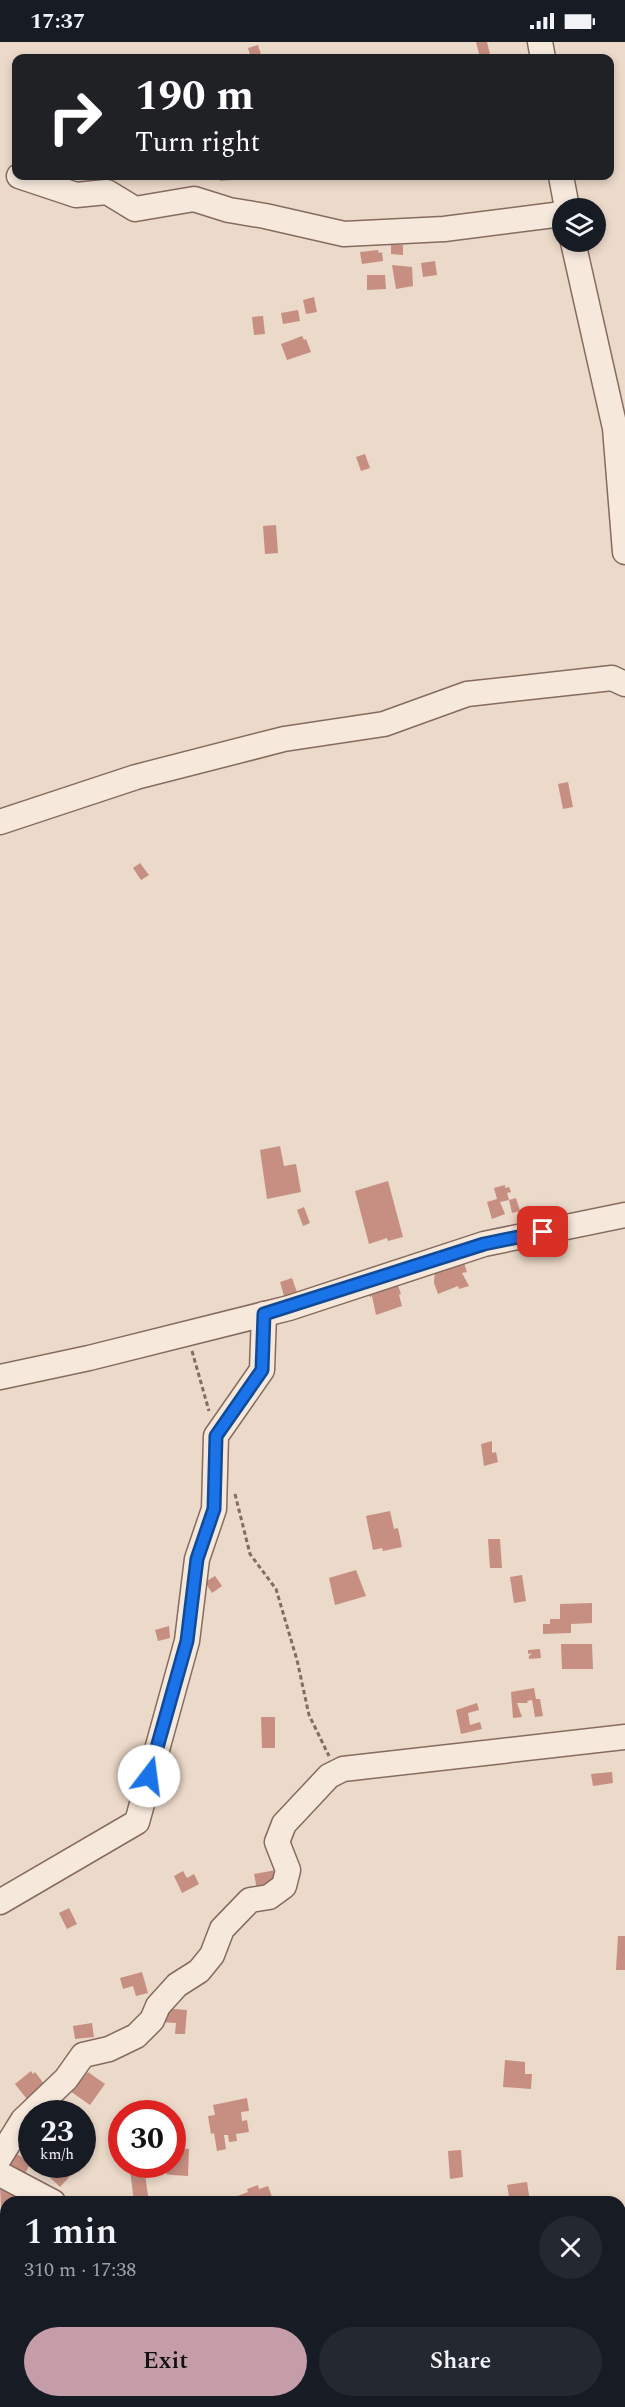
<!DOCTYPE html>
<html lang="en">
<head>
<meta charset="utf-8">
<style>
  body { margin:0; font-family:Spectral,serif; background:#242831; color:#f1f3f6; height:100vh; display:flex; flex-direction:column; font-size:22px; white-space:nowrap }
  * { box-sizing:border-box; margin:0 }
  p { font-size:20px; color:#9ea1a6 }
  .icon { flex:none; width:33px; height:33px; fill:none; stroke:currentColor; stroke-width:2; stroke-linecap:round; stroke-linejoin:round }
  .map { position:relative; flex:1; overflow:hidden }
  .drawer { position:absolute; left:0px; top:2154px; width:626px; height:212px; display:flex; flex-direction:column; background:#171b24; border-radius:18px 18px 0 0; box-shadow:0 3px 9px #0003 }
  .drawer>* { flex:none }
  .hud { position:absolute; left:12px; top:12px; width:602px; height:126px; border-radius:12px; box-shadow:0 3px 9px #0003; background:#202124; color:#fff; overflow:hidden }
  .buttons { position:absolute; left:552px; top:156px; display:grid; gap:12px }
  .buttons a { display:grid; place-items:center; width:54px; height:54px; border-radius:50%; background:#171b24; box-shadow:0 3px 9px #0003; font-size:30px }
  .speed { position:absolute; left:18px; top:2058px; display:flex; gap:12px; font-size:30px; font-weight:700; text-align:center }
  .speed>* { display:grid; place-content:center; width:78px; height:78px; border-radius:50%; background:#171b24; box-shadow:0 3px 9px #0003; line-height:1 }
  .speed small { font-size:15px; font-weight:400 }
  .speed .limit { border:9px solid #d22; background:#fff; color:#111 }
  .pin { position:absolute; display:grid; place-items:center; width:51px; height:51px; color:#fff; margin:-26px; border-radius:12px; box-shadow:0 3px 9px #0006 }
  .me { position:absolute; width:66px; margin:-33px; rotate:15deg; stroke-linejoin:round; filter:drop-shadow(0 0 4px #0008) }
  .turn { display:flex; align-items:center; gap:21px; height:126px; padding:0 24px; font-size:27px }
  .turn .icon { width:78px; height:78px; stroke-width:2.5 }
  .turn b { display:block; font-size:42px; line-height:51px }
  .round { display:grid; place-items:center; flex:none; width:63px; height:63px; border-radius:32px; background:#242831 }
  .headline { display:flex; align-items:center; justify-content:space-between; height:102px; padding:0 24px }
  h1 { font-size:36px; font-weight:600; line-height:45px }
  .cta { display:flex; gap:12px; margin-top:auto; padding:12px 24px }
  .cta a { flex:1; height:69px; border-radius:36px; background:#c59da8; color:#111; font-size:24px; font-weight:600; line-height:69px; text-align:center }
  .cta a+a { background:#242831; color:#f1f3f6 }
  .status { display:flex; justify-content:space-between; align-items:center; height:42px; padding:0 30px; background:#171b24; direction:ltr }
  .status svg { height:16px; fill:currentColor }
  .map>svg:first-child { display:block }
</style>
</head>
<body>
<div class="status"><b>17:37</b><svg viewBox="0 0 49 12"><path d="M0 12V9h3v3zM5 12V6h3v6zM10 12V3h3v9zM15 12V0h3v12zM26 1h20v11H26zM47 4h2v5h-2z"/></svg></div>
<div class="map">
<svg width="625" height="2365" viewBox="0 0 625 2365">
  <rect width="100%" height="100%" fill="#ebd9c9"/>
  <g fill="#c68f82">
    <path d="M476,0H487L491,16H480Z"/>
    <path d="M258,3L262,16H251L248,6Z"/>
    <path d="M219,134H245V137L220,139Z"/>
    <path d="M388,192H397V203H403V213L391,212V203H388Z"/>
    <path d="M378,208L379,211L382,210L383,219L362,222L360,210Z"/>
    <path d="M435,219L437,233L423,235L421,221Z"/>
    <path d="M392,223L412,225L413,244L396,247Z"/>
    <path d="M367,233H385L386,247L367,248Z"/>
    <path d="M314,255L317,270L306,272L303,258Z"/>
    <path d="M298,268L300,279L283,282L281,271Z"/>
    <path d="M263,274L265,292L254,293L252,275Z"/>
    <path d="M302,294L304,298L306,297L311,310L287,318L281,302Z"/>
    <path d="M365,412L370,426L361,429L356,415Z"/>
    <path d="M276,483L278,511L265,512L263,484Z"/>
    <path d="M568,740L573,765L563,767L558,742Z"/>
    <path d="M140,821L149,833L141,838L133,826Z"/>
    <path d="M280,1104L284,1124L296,1122L301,1150L267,1157L260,1108Z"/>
    <path d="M388,1139L403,1195L388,1199L387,1196L369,1202L355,1149Z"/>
    <path d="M505,1143V1146L509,1145L511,1150L507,1151L509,1158L516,1156L520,1169L512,1171L509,1158L500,1160L505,1172L492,1177L487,1160L497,1157L494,1146Z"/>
    <path d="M304,1165L310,1181L303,1184L297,1168Z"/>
    <path d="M463,1218L467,1230L462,1231L469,1244L459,1247L458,1244L438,1252L434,1241L435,1226Z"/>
    <path d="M395,1235L401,1252L399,1253L402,1264L376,1273L372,1254L370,1255L366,1244Z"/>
    <path d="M292,1236L299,1256L286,1261L280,1240Z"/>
    <path d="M492,1399V1411L496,1410L498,1420L484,1424L481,1402Z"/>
    <path d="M390,1469L394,1487L398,1486L402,1505L383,1509L382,1506L373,1508L366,1474Z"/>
    <path d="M488,1497H500L502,1526H490Z"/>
    <path d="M356,1528L366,1554L335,1563L329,1536Z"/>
    <path d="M522,1533L526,1559L514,1561L510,1535Z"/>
    <path d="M215,1534L222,1544L212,1551L205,1540Z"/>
    <path d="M592,1561V1581L571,1582V1591L543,1592V1582H550V1577H560V1562Z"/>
    <path d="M169,1584L170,1596L158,1599L155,1588Z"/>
    <path d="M561,1602H592L593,1627H562Z"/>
    <path d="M540,1607L541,1616L529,1617V1614L532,1611L528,1612V1608Z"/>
    <path d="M534,1646L536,1657H540L543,1674L535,1675L532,1658L527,1659L528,1661H517L522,1675L513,1676L511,1650Z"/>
    <path d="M477,1661L479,1668L468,1671L470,1683L480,1680L482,1687L461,1692L456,1668Z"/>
    <path d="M261,1675H275V1706H262Z"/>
    <path d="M612,1730L613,1741L593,1744L591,1732Z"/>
    <path d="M276,1828L278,1840L263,1843L265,1851L258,1852L254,1832Z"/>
    <path d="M183,1829L187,1836L194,1832L199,1842L182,1851L174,1834Z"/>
    <path d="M69,1866L77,1882L67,1887L59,1871Z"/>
    <path d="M618,1894H625V1928H616Z"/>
    <path d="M142,1930L148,1951L136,1954L133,1944L123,1947L120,1936Z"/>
    <path d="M161,1966L187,1968L185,1992H175L176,1981L160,1980Z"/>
    <path d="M92,1981L94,1995L75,1997L73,1984Z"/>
    <path d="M505,2018L525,2020V2032H532L531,2047L503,2045Z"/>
    <path d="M31,2029L33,2032L35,2030L48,2047L30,2061L15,2042Z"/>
    <path d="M88,2030L105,2042L90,2063L70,2049L81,2035L83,2036Z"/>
    <path d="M247,2056L249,2069L241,2070L242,2079L247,2078L249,2090L236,2092L237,2099L229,2100L228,2093H224L226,2107L217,2109L214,2091L211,2092L208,2074L215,2073L213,2063Z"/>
    <path d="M20,2095L32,2103L30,2112L15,2102Z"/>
    <path d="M172,2106L189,2107L188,2134L172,2133L166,2132V2130L158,2129L159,2122H172Z"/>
    <path d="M461,2108L463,2135L450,2137L448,2109Z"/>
    <path d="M11,2109L31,2120L25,2132L5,2120Z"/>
    <path d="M49,2122H81L60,2145L43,2129Z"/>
    <path d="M144,2126L149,2160H134L130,2128Z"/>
    <path d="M527,2140L530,2160H510L507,2143Z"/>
    <path d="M258,2143L259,2147L268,2144L274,2160H236L235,2155L248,2150L247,2147Z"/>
    <path d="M0,2146L15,2150L11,2160H6V2171L2,2182Z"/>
    <rect x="620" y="2199" width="5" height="41"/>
    <path d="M620,2262L625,2263V2288H620Z"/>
    <path d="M494,2360H516V2362L495,2365Z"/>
  </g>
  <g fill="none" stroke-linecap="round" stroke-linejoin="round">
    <g stroke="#866b5f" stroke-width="27">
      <g id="minor">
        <path d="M540,0L543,16"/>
        <path d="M19,134L76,153L107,150L135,167L194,157L229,168L265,174L344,192L444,187L562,172"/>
        <path d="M561,134L567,166"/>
        <path d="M573,200L615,386L625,510"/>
        <path d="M0,780L136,735L284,697L384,682L467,652L612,636L625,642"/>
        <path d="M0,1335L89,1316L289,1266L484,1202L625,1173"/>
        <path d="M0,1860L137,1780L187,1599L197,1517L214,1467L216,1394L262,1328L264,1272"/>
        <path d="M0,2115L23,2078L66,2037L83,2013L109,2007L136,1994L152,1978L158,1964L177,1943L199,1929L212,1913L222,1887L250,1858L269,1855L284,1844L288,1828L277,1800L284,1782L329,1734L343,1727L625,1695"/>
        <path d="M0,2132L53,2160"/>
        <path d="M0,2259L6,2257"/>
        <path d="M348,2360L353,2365"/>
      </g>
    </g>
    <g stroke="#866b5f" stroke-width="3" stroke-dasharray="4.5 3" stroke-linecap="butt">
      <path d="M192,1309L209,1369"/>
      <path d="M235,1452L250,1512L276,1547L297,1618L309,1673L329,1714"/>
    </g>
    <use href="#minor" stroke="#f6e8db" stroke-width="24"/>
  </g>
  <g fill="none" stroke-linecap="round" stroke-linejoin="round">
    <g stroke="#114b97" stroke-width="15">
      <path id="route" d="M149,1734L187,1599L197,1517L214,1467L216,1394L262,1328L264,1272L484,1202L543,1190"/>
    </g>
    <use href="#route" stroke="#1a73e8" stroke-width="10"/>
  </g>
</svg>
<div class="buttons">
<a><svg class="icon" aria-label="layers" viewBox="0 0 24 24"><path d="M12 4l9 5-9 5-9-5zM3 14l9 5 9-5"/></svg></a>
</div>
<div class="speed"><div>23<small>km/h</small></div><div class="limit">30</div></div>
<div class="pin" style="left:543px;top:1190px;background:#d93025"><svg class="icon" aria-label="arrive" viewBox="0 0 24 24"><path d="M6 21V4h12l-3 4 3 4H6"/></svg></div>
<svg class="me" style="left:149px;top:1734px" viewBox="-20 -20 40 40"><circle r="19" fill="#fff"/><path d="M0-13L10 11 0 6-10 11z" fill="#1a73e8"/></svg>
<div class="hud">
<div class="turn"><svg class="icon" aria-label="right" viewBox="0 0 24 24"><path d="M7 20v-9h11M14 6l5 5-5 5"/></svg><div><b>190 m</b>Turn right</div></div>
</div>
<section class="drawer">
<div class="headline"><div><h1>1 min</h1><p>310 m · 17:38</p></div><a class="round"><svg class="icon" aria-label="close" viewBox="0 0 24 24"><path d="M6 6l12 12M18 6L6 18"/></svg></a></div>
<div class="cta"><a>Exit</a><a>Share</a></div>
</section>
</div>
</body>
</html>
